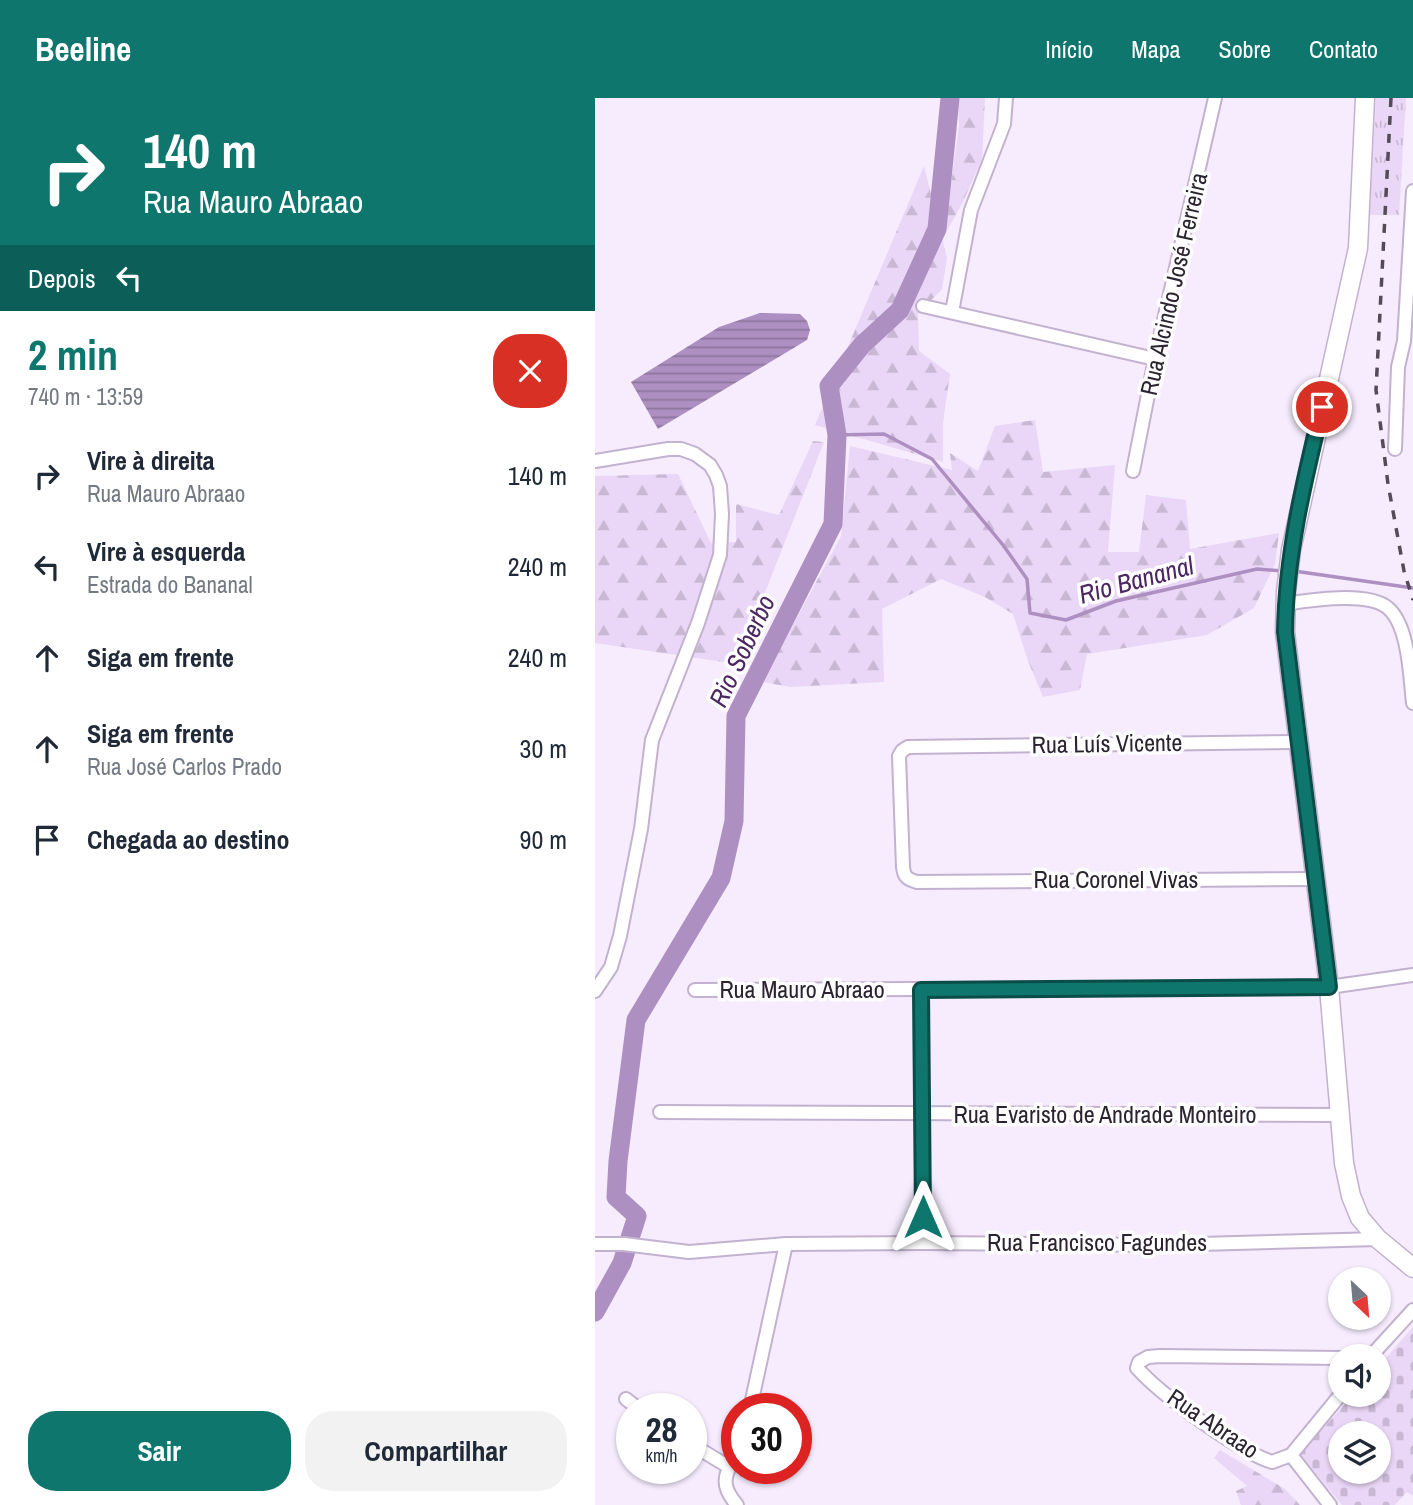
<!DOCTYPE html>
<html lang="pt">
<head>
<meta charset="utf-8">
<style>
  body { margin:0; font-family:"Archivo Narrow",sans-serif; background:#f2f2f3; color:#1f2937; height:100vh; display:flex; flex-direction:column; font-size:26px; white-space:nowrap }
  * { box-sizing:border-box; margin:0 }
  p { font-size:23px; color:#747a83 }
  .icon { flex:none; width:38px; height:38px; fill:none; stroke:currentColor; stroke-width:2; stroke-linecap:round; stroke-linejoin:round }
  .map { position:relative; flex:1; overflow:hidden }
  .details { display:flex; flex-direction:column; background:#fff; width:595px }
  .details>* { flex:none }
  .top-card { background:#0f766e; color:#fff; overflow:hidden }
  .needle { width:46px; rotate:154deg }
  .fabs { position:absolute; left:733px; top:1169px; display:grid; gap:14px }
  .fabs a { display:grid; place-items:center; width:63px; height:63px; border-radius:50%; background:#fff; box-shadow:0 2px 5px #0004; font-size:35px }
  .speed { position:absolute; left:21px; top:1295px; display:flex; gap:14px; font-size:35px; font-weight:700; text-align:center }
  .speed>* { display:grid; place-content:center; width:91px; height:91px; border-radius:50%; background:#fff; box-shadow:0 2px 5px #0004; line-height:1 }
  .speed small { font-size:18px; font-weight:400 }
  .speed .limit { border:10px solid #d22; background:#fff; color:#111 }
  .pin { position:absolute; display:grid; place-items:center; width:60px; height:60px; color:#fff; margin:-30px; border:4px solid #fff; border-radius:50%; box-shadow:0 2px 7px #0007 }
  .me { position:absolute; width:77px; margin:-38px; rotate:0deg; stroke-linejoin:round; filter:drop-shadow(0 0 5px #0008) }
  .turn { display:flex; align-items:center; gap:24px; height:147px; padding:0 28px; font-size:32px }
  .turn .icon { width:91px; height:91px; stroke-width:2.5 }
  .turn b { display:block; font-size:49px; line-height:60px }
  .then { display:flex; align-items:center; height:66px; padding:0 28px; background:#0003; gap:14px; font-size:26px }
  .round { display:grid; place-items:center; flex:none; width:74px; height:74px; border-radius:28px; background:#f2f2f3 }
  .headline { display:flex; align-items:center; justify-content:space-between; height:119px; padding:0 28px }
  h1 { font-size:42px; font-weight:700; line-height:52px; color:#0f766e }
  .action { display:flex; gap:14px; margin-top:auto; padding:14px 28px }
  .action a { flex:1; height:80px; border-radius:28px; background:#0f766e; color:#fff; font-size:28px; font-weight:700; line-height:80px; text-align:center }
  .action a+a { background:#f2f2f3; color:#1f2937 }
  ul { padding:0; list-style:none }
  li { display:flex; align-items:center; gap:21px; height:91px; padding:0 28px }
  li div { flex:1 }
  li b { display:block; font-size:26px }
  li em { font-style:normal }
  header { display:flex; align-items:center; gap:42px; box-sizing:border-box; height:98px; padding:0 35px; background:#0f766e; color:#fff }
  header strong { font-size:33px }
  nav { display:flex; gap:38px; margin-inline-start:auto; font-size:24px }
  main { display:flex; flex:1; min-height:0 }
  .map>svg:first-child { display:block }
</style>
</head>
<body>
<header>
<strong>Beeline</strong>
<nav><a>Início</a><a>Mapa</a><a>Sobre</a><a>Contato</a></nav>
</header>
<main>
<section class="details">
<div class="top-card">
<div class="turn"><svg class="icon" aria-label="right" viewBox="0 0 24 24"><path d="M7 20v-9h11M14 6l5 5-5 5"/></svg><div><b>140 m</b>Rua Mauro Abraao</div></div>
<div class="then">Depois<svg class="icon" aria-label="left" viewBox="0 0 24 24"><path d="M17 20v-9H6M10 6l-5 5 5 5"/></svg></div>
</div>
<div class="headline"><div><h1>2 min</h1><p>740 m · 13:59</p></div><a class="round" style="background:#d93025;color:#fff"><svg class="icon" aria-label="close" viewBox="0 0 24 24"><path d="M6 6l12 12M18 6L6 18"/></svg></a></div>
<ul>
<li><svg class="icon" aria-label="right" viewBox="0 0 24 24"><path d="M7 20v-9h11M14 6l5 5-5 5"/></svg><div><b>Vire à direita</b><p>Rua Mauro Abraao</p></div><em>140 m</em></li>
<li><svg class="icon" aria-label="left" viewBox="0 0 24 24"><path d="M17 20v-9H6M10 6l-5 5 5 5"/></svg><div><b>Vire à esquerda</b><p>Estrada do Bananal</p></div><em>240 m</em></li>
<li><svg class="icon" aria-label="ahead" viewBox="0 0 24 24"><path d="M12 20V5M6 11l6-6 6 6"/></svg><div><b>Siga em frente</b></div><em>240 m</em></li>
<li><svg class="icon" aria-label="ahead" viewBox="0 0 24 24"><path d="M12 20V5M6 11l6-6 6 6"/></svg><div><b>Siga em frente</b><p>Rua José Carlos Prado</p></div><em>30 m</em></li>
<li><svg class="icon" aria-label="arrive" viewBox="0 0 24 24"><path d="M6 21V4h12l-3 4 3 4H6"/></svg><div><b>Chegada ao destino</b></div><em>90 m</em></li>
</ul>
<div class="action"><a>Sair</a><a>Compartilhar</a></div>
</section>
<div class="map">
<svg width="818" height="1407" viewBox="0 0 818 1407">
  <defs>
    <pattern id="grass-tufts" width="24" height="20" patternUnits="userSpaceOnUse" patternTransform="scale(1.75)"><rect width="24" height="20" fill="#ead7f7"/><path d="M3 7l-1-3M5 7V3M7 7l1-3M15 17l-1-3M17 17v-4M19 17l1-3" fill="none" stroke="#c9b8d4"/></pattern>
    <pattern id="forest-firs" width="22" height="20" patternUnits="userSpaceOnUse" patternTransform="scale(1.75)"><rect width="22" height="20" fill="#ead7f7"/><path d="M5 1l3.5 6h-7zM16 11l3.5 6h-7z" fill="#c9b8d4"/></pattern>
    <pattern id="cemetery-stones" width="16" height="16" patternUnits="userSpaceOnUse" patternTransform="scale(1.75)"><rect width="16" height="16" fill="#ead7f7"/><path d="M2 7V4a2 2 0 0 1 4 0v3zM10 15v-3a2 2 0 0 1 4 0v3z" fill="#c9b8d4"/></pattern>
    <pattern id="water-rules" width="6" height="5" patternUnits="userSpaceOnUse" patternTransform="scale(1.75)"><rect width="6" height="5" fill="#ad90c1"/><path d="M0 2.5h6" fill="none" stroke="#8d759d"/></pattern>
  </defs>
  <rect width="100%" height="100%" fill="#f6ecfe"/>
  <path fill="url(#grass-tufts)" d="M781,0H811L804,117H774Z"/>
  <g fill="url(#forest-firs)">
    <path d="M363,0H390L387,61L367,106L349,138L364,27Z"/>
    <path d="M329,68L352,160L347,191L323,216L324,253L355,276L348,325V364L220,327Z"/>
    <path d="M440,322L448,374L520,367L513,454H544L551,397L591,402L595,451L684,435L680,466L659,510L612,537L492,556L485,592L448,599L433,563L418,516L390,499L346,481L287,511L289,584L196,589L167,584L246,438L255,348L357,372L355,355L383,373L400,328Z"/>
    <path d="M218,343L229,344L142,566L0,545V378L83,376L116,445L141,444V406L184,417Z"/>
    <path d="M625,1352L690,1391L705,1407H646L641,1393L652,1388L619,1360Z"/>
  </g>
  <path fill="url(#cemetery-stones)" fill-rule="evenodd" d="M818,1229V1398L812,1394L800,1407H747L705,1356L758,1297H784V1268ZM746,1335H784V1374H746Z"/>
  <path fill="url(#water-rules)" d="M165,215L205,216L212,223L215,232L212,242L63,331L36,284L124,229Z"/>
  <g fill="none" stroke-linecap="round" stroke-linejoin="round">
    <g stroke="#ad90c1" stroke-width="3.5">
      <path d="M242,337L289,336L337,361L408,447L432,481L435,515L471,522L521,503L662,471L688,473"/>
      <path d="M699,473L818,490"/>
    </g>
    <path stroke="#ad90c1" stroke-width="19" d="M0,1214L27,1165L42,1118L21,1099L23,1063L41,922L126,780L139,723L141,618L238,426L242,337L234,288L267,247L305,212L342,131L355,0"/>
    <g stroke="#c3b2cf" stroke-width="16">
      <g id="street">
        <path d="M328,208L560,261"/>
        <path d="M357,214L376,112L409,26L411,0"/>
        <path d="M800,351L803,269L809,243L818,93"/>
        <path d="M0,363L73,351H86L100,356L115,367L121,377L125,388L127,416L125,457L103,525L57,642L46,731L25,838L16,869L0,893"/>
        <path d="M538,373L560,261L620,0"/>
        <path d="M690,506C715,502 773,493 793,510C814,528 815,579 818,605"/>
        <path d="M703,644L313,649L307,653L304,658L308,769C309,779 312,781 322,784L721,781"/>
        <path d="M100,892L734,889L818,877"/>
        <path d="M326,892L328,1145"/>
        <path d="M65,1014L744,1017"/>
        <path d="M0,1146H29L94,1154L191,1146L328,1145L569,1147L783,1141"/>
        <path d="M776,1258L818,1212"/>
        <path d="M746,1260L565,1258L553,1259L544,1264L542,1270C566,1297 643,1353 677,1364L696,1357L746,1296"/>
        <path d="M31,1301L44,1311"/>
        <path d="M155,1311L191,1146"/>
        <path d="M96,1346L134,1369"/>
        <path d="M696,1357L735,1407"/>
        <path d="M142,1407C123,1385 131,1376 142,1353"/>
      </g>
    </g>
    <g stroke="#c3b2cf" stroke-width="21">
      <path id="secondary" d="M770,0L763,150L696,452L691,494L690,534L734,889L749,1065L756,1098L765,1120L783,1141L818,1170"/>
    </g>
    <use href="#street" stroke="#fff" stroke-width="12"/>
    <use href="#secondary" stroke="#fff" stroke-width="18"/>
    <path stroke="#534b58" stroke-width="3.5" stroke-dasharray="9 9" stroke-linecap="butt" d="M796,0L781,292L793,386L809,473L818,502"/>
  </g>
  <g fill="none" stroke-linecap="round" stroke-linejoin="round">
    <g stroke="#0a4d48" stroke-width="18">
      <path id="route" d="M328,1119L326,892L734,889L690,534C691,457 709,383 727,309"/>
    </g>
    <use href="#route" stroke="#0f766e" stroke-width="12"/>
  </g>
  <g text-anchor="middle" stroke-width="7" stroke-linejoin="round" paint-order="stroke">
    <g font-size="24" fill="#2b2430" stroke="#fdfdfd">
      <text transform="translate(579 186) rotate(-77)" y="8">Rua Alcindo José Ferreira</text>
      <text transform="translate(512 646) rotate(-1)" y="8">Rua Luís Vicente</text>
      <text x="521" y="790">Rua Coronel Vivas</text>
      <text x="207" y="900">Rua Mauro Abraao</text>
      <text x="510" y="1025">Rua Evaristo de Andrade Monteiro</text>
      <text x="502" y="1153">Rua Francisco Fagundes</text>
      <text transform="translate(618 1326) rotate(34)" y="8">Rua Abraao</text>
    </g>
    <g font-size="26" font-style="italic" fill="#4c2662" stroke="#fdfdfd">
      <text transform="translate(541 482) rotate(-15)" y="9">Rio Bananal</text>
      <text transform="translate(147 553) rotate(-65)" y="9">Rio Soberbo</text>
    </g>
  </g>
</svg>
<div class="fabs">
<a><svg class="needle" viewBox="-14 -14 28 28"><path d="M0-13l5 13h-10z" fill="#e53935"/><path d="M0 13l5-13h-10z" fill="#747a83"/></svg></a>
<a><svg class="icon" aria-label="sound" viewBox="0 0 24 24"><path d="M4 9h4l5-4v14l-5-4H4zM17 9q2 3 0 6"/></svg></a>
<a><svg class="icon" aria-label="layers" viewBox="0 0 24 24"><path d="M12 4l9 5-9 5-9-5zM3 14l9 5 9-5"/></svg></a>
</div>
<div class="speed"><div>28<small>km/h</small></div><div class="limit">30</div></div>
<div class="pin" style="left:727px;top:309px;background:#d93025"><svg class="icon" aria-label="arrive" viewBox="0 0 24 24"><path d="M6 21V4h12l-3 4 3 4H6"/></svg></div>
<svg class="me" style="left:328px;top:1119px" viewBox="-20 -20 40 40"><path d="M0-17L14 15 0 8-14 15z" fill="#0f766e" stroke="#fff" stroke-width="4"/></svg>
</div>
</main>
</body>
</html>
